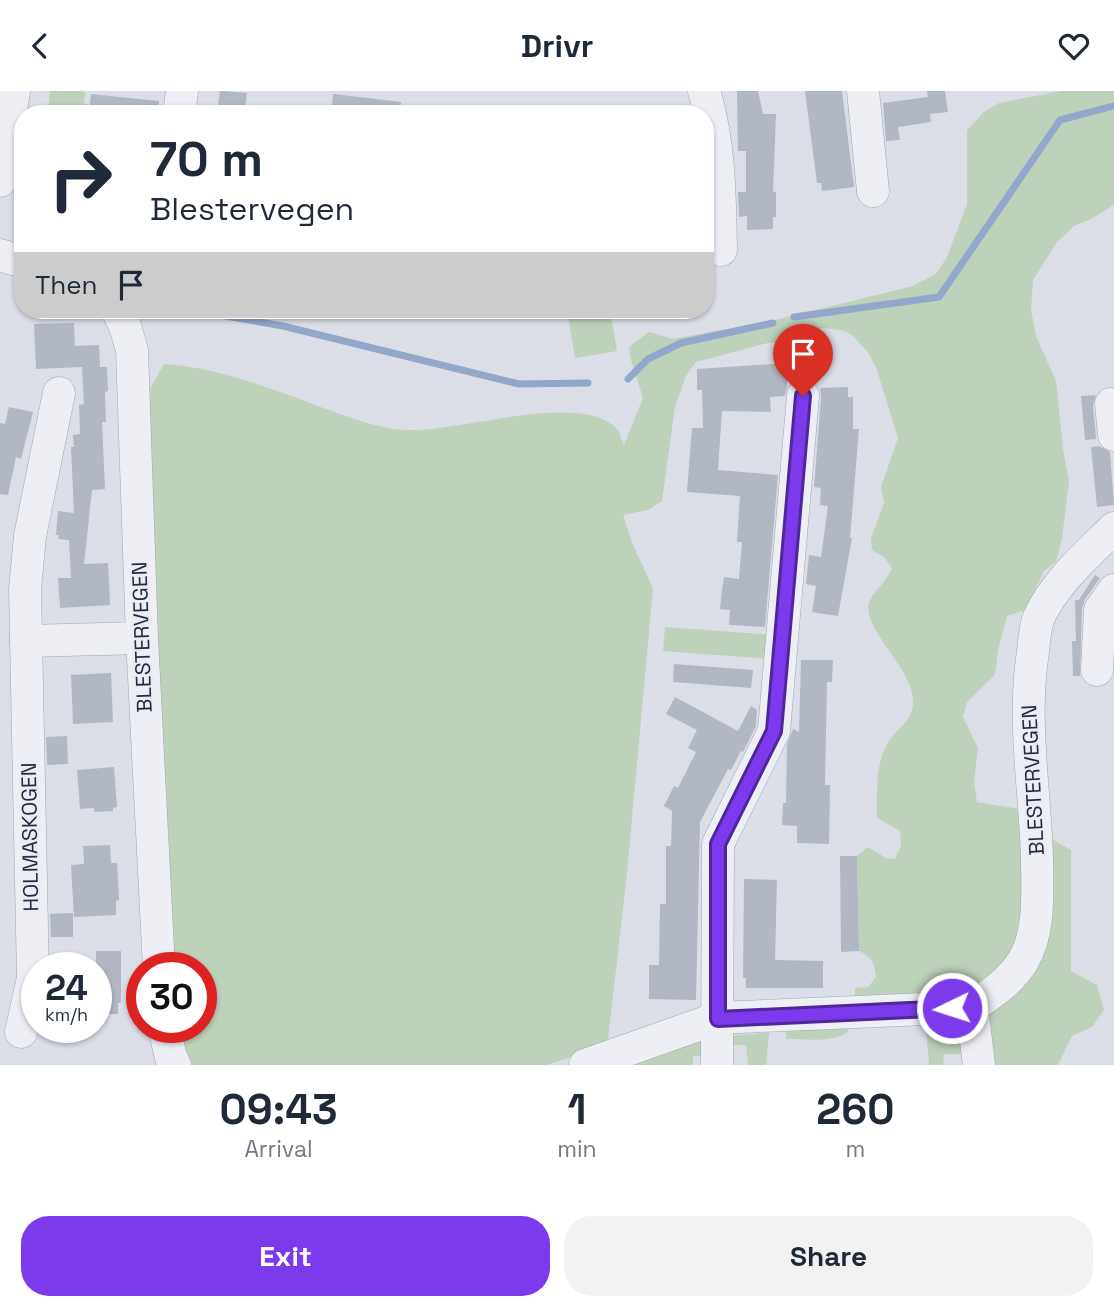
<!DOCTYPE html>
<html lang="en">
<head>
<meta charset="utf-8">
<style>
  body { margin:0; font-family:"Space Grotesk",sans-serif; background:#f2f2f3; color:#1f2937; height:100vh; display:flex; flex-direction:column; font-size:26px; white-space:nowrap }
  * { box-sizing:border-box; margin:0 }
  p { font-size:23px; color:#747a83 }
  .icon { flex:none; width:38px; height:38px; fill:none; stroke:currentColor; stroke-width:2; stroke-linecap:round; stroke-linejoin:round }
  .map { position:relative; height:974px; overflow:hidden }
  .sheet { display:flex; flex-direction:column; background:#fff; flex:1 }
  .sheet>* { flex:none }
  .top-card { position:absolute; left:14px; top:14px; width:700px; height:214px; border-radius:28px; box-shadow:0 2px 5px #0004; background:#fff; color:#1f2937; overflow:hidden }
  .speed { position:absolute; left:21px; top:861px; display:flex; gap:14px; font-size:35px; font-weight:700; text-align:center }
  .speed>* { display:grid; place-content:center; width:91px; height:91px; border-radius:50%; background:#fff; box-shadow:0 2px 5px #0004; line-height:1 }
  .speed small { font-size:18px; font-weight:400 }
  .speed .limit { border:10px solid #d22; background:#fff; color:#111 }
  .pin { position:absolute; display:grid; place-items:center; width:60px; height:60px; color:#fff; margin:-72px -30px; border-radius:50% 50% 50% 0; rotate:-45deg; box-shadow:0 0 7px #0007 }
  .pin .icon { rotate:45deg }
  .me { position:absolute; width:77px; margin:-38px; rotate:266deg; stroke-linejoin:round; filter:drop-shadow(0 0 5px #0008) }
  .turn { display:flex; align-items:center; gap:24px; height:147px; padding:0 21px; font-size:32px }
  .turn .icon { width:91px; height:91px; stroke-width:2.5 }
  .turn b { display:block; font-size:49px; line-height:60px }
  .then { display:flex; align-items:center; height:66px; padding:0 21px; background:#0003; gap:14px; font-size:26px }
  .eta { display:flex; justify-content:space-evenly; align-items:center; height:119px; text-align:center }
  .eta b { font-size:42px; font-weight:700; line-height:49px }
  .action { display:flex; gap:14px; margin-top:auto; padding:14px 21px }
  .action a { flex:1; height:80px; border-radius:28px; background:#7c3aed; color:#fff; font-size:28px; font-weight:700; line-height:80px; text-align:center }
  .action a+a { background:#f2f2f3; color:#1f2937 }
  header { display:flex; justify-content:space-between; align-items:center; height:91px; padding:0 21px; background:#fff; font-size:32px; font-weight:700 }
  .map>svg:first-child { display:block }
</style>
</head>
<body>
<header><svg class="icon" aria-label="back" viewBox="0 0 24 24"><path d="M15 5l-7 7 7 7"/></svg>Drivr<svg class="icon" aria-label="heart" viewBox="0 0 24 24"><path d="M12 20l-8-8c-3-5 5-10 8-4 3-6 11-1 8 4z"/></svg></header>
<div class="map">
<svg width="1114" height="974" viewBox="0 0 1114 974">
  <rect width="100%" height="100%" fill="#dbdee7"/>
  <g fill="#bed1bb">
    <path d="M50,0H85L84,13L91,14L90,23H48Z"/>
    <path d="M1061,0H1114V114L1091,128L1074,135L1057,151L1033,189L1031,219L1036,245L1056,290L1063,358L1069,390L1062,448L1056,471L1044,480L1025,519L1007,525L998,559L995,584L967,611L963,626L978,657L974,691L977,711L1025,719L1031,787L1018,861L970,905L855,916V897L868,896L876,886C875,872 872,866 859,860L857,765L868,756L886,767L895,768L901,754L900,740L877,727C877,702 875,675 887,653C896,637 915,630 913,608C911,576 862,538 869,512C872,501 886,492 892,477L884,466L872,459L871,448L884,412L881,396L898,347L876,276L867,260L853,245L845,240L825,237L814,238L806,247L798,249L768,252L696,271L686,285L675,316L662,410L648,419L623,424L633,454L653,497L627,782L608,949L587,961L547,974H193L176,936H201V877H171L157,574L148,301L164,273C216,276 269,297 318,315C347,325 379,339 410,339C462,340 575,302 614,335C620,340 621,348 624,354L643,307L630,266L629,256L649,241L673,248L779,228L913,195L936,183L947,166L967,113V39L984,21L999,12Z"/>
    <path d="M567,219H610L617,260L575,267Z"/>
    <path d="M665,536L773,544L771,568L663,560Z"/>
    <path d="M1045,744L1071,759V880L1097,894L1104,919L1092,936L1072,945L1058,974H990L988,921L1010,901Z"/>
    <path d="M963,929L964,963H944L943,974H929L926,934Z"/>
    <path d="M834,936H848V941C832,952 805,948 786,948V939H818Z"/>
    <path d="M769,942L766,974H748L746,954H732L727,945Z"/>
    <path d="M701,948L714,965H693V974H625Z"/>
  </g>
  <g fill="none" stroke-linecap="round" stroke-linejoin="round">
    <g stroke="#92a7ca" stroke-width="7">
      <path d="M191,219L283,235L519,293L588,292"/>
      <path d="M794,226L939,206L1060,29L1114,15"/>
      <path d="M628,288L648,268L681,252L773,232"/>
    </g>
  </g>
  <g fill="#b2b7c4">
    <path d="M220,0L247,2L244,23H217Z"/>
    <path d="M737,0H758L763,23H776L773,101H776V126H773V138L747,139V125L739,126L738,101H746V60H738Z"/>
    <path d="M805,0H842L854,96L822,100L821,92H817Z"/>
    <path d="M927,0H945L948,21L930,23L931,31L898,36L900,49L886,50L883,12L928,6Z"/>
    <path d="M91,3L159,10L158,23H89Z"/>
    <path d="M333,3L401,11L400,23H331Z"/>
    <path d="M74,232L75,255L99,254L100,276H107L108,300L105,301L106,331H102L105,398L92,399L84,473L108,472L110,514L60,517L58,487H71L69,449L58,448L59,444H56L58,420L74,422L71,356H74L73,344L80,343L79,314L84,313L82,276L36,278L34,233Z"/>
    <path d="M787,272V296L785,305L770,306L771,321L722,320L718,379L778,384L765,536L729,534L730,519L720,518L722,500L724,486L739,488L742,451H737L740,405L687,401L692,337H703L702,299H697V278Z"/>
    <path d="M848,296V306H853V338H859L850,447H852L838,525L812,521L816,495L806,493L809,464L821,466L828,415L820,414L821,397L814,396L821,307L820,297Z"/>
    <path d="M1096,304L1093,315L1096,348L1085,349L1081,305Z"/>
    <path d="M9,316L33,321L21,368L16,366L8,404L0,403V332L5,333Z"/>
    <path d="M1099,355L1110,361L1114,414L1097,416L1091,356Z"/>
    <path d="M1095,484L1100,487L1085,508L1082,518L1080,585H1073L1072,550H1076L1075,509H1079Z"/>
    <path d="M801,569H833L832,591H827L825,694H830L829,753L797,752V735L782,734L783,712H786L787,654L793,638L799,641Z"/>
    <path d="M674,573L753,579L751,597L673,591Z"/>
    <path d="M111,582L113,631L73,633L71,584Z"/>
    <path d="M675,606L738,640L751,615L757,619L756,635L743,661L741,660L731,679L728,678L700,731L696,909L649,908V874H659L660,813H666V755H671L672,720L664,715L674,695L678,697L696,661L688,657L697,639L666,623Z"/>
    <path d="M67,645L68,673L47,674L46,646Z"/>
    <path d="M114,676L117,716L113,717V720L94,721V717L80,718L77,679Z"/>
    <path d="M110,754L111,772H117L119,809L116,810V824L74,826L71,774L84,773L83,755Z"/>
    <path d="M840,765H857L859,860L841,861Z"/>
    <path d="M744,788L777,789L775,869L823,870V897H746V887H743Z"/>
    <path d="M73,822V846H51L50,823Z"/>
    <path d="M96,860H121V912H118V923H96Z"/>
  </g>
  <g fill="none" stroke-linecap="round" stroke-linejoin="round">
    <g stroke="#a0a5b1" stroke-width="33">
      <g id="minor">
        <path d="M704,0C720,52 720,105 721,159"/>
        <path d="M863,0L873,100"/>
        <path d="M179,23L182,0"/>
        <path d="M0,90L14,0"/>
        <path d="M0,164L23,171"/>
        <path d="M117,219L125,235L132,259L142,547L159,877"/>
        <path d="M1111,313L1114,344"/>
        <path d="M26,550L142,547"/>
        <path d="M1097,579L1100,519L1114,499"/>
        <path d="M972,916L979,974"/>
        <path d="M164,936L171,967L175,974"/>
        <path d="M21,941L33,887L25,498L30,445L59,302"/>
        <path d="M585,974L718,927L972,916C991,903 1010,891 1023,870C1041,840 1037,799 1037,766C1035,702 1023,631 1032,568C1034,556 1034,538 1039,526C1056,490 1087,464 1114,437"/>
        <path d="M717,974L718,753L774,640L803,305"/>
      </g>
    </g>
    <use href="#minor" stroke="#eeeff5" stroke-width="32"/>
  </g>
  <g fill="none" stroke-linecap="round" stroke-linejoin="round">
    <g stroke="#51269a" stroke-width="18">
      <path id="route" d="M803,305L774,640L718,753V928L952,917"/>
    </g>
    <use href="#route" stroke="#7c3aed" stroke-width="12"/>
  </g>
  <g text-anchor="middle" stroke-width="5" stroke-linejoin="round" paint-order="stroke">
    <g font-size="21" fill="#242b3e" stroke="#eaedf4">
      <text transform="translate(142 546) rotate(-92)" y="7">BLESTERVEGEN</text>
      <text transform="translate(1033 689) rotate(-93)" y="7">BLESTERVEGEN</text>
      <text transform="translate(30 746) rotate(-91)" y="7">HOLMASKOGEN</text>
    </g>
  </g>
</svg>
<div class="speed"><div>24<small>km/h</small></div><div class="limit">30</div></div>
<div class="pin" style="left:803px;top:305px;background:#d93025"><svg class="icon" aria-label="arrive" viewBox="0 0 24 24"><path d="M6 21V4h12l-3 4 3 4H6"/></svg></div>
<svg class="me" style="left:952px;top:917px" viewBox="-20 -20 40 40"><circle r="17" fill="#7c3aed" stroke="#fff" stroke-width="3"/><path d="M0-11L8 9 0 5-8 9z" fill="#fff"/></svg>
<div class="top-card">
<div class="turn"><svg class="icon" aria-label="right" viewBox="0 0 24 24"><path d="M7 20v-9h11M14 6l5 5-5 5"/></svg><div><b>70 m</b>Blestervegen</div></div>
<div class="then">Then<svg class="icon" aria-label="arrive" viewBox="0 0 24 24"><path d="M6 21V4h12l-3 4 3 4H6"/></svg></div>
</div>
</div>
<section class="sheet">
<div class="eta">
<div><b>09:43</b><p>Arrival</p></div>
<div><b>1</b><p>min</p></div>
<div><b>260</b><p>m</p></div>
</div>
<div class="action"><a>Exit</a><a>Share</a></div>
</section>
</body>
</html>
